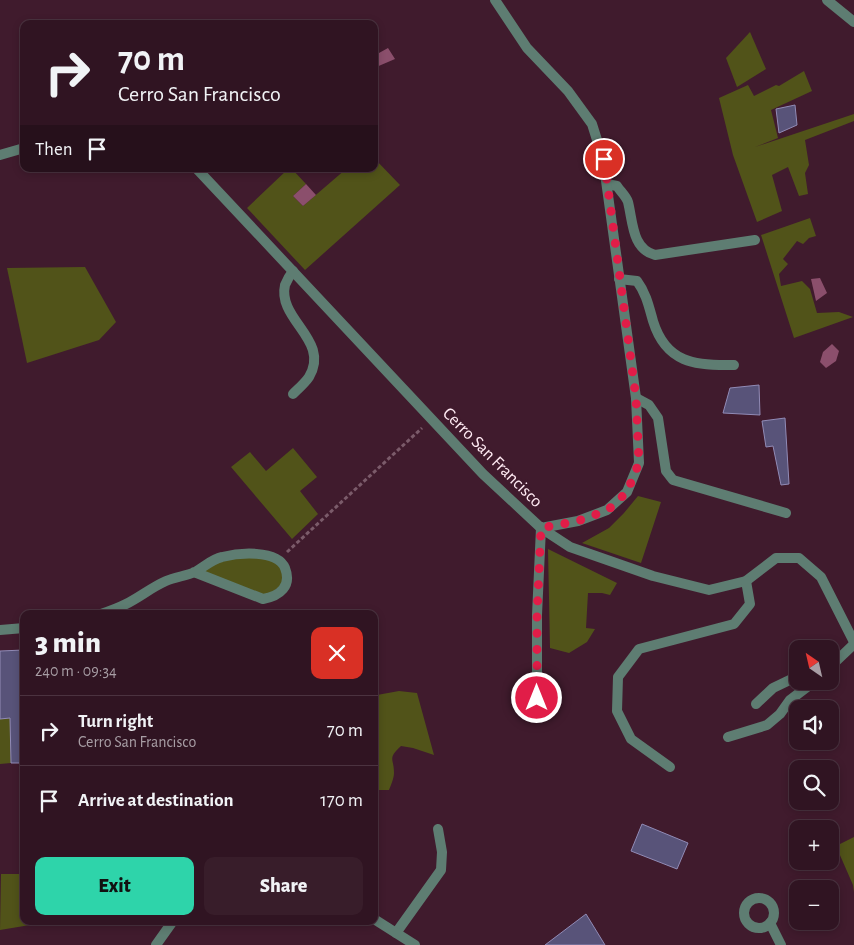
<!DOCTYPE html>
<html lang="en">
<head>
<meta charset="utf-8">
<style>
  body { margin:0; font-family:"Alegreya Sans",sans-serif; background:#381d2a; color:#f1f3f6; height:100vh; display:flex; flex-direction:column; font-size:19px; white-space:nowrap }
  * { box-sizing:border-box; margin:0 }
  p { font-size:16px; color:#a89ea5 }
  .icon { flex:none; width:28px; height:28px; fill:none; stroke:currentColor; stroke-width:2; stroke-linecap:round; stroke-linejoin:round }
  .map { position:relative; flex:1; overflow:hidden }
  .panel { position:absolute; left:20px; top:610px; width:358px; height:315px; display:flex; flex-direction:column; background:#301422; border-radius:10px; box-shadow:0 2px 8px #0003,0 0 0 1px #4b3340 }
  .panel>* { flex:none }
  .guide { position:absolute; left:20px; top:20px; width:358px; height:152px; border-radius:10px; box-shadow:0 2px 8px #0003,0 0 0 1px #4b3340; background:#301422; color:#f1f3f6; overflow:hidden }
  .needle { width:32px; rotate:326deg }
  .buttons { position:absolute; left:789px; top:640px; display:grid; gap:10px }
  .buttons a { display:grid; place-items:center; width:50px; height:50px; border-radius:10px; background:#301422; box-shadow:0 2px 8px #0003,0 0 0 1px #4b3340; font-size:25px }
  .pin { position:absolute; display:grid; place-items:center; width:42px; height:42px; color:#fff; margin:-21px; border:2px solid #fff; border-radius:50%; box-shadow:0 1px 5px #0007 }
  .me { position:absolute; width:55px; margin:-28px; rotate:0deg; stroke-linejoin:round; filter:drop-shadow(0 0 4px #0008) }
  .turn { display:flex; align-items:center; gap:18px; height:105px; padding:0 15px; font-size:22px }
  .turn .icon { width:65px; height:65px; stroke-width:2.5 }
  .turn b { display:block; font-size:35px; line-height:42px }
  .then { display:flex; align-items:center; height:48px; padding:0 15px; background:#0003; gap:10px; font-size:19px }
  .round { display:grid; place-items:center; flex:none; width:52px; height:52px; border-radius:10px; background:#381d2a }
  .head { display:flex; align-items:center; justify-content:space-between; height:85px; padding:0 15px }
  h1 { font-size:30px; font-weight:800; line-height:38px }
  .button { display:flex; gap:10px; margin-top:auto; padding:10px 15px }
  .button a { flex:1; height:58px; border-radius:10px; background:#2ed4aa; color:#111; font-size:20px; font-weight:800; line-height:58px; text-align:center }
  .button a+a { background:#381d2a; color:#f1f3f6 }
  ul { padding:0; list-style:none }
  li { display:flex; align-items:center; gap:15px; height:70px; padding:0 15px; border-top:1px solid #4b3340 }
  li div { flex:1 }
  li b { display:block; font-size:19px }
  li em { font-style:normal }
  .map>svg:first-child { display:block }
</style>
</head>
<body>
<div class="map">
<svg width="854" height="945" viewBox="0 0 854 945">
  <rect width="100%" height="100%" fill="#401b2d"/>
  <g fill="#515319">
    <path d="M750,32L766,69L737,87L726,58Z"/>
    <path d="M804,71L812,91L771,110L778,138L755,147L854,114V121L805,140L809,165L805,173L808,194L799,196L788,167L772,175L782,211L757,222L733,155L719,98L748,85L754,96L776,85L779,86Z"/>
    <path d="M374,158L400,185L305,270L247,208L288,169H292L306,184L293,196L303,206L346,169H374Z"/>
    <path d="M810,218L816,236L809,238L803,244L797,241L783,259L788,264L779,274L781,286L802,281L810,289L817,313L839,312L853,317L794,338L761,235Z"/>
    <path d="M85,267L116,322L99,340L27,363L7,268Z"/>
    <path d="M293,448L317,477L300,491L318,514L292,539L231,467L250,452L266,471Z"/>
    <path d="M638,496L661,502L641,563L582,543L609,528L624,513Z"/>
    <path d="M548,549L617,583L610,595L602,593H588L586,628L595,629L587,642L569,653L550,648Z"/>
    <path d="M221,557H275L287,581L263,599L194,572Z"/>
    <path d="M399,691L417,693L434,755L413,748L401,746C387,759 394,758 394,773C394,778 391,785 389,790H374V698L377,695Z"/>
    <path d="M10,718L11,763L0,764V719Z"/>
    <path d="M854,837V892L853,885L836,846Z"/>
    <path d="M1,874H24V921H54L0,930Z"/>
  </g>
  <g fill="#8b4f6c">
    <path d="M374,45L379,53L388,48L395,59L374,68Z"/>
    <path d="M306,184L316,195L303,206L293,196Z"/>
    <path d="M820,278L827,293L816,301L811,279Z"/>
    <path d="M832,344L839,351L836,361L826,368L820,362L823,352Z"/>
  </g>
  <g fill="#585379" stroke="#918bb6">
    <path d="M795,105L797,125L779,133L776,109Z"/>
    <path d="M759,385L760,415L723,413L730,388Z"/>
    <path d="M785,418L789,484L781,485L773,446L766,447L762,421Z"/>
    <path d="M24,650V763H11L10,718L0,719V651Z"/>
    <path d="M642,824L688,843L677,869L631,851Z"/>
    <path d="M586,914L605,945H545Z"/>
  </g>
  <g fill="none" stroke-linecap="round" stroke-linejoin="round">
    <path stroke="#7b5b6a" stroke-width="3" stroke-dasharray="4 2.5" stroke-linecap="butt" d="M287,552L422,428"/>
    <g stroke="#5e7d72" stroke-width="10">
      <path d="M607,184L617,186C620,191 626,196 628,202C633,222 632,249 655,255L755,240"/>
      <path d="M619,279L637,281C646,293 649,307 653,321C666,363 695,366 734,365"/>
      <path d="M293,394C298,389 305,383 309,377C331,340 277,320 285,285C287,280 290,275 293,271"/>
      <path d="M636,398L649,405L658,418L666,471L673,480L786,513"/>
      <path d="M830,667L854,644"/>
      <path d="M756,704L773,688L798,676"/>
      <path d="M728,737L767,725L780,714L790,700L815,681"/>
      <path d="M396,933L441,870L442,852L438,829"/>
    </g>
    <g stroke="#5e7d72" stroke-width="10">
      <path d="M541,528L570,547L653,576L709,590L746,581L776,558H799L821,577L854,642"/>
      <path d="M101,614C110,611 118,608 126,604C140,597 152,587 166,581C175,577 186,576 195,572C204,567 212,559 222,557C238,553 277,549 285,568C292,586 280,596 263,599L194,572"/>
      <path d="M0,630L24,628"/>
      <path d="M537,698V615L541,528"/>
      <path d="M670,767L631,739L617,711L618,677L639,649L734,624L750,604L746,581"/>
      <circle cx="759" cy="913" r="15"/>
      <path d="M374,919L415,945"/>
      <path d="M770,923L781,945"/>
      <path d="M156,945L173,921"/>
    </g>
    <g stroke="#5e7d72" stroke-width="10">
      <path d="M827,0L854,22"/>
      <path d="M0,155L24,148"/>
      <path d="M197,169L483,474L541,528L578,521L607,510L627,492L639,463L636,398L603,159L592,124L568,91L527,48L495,0"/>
    </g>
  </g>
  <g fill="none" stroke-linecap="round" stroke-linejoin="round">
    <path stroke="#e11d48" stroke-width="9" stroke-dasharray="0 16.2" d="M537,698V615L541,528L578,521L608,510L627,492L639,463L636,398L604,159"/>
  </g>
  <g text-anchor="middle" stroke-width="5" stroke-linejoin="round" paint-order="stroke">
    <g font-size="18" fill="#ffeaf3" stroke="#401b2d">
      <text transform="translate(493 457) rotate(45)" y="6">Cerro San Francisco</text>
    </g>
  </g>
</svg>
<div class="buttons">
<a><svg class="needle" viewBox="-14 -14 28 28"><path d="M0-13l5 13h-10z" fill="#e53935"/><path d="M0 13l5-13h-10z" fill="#a89ea5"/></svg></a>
<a><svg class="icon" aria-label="sound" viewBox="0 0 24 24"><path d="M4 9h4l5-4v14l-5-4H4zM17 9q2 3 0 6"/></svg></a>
<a><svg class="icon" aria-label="search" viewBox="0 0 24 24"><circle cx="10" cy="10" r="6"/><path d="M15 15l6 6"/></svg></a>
<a>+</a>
<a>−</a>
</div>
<div class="pin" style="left:604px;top:159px;background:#d93025"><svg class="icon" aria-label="arrive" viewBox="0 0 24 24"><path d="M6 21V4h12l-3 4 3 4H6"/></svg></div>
<svg class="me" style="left:537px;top:698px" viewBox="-20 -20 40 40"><circle r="17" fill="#e11d48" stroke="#fff" stroke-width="3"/><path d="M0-11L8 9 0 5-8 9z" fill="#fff"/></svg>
<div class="guide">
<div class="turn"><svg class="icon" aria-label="right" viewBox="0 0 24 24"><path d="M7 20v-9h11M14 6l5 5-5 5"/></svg><div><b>70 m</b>Cerro San Francisco</div></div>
<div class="then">Then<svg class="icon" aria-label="arrive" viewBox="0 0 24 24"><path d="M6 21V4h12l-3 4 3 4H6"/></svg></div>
</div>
<section class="panel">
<div class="head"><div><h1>3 min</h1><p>240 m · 09:34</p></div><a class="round" style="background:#d93025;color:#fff"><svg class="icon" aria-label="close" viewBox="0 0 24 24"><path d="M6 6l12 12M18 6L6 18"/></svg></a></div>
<ul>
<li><svg class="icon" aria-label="right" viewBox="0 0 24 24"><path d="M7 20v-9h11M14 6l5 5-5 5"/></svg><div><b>Turn right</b><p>Cerro San Francisco</p></div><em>70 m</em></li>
<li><svg class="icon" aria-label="arrive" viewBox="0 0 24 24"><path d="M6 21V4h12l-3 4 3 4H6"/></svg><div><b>Arrive at destination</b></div><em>170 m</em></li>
</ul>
<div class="button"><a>Exit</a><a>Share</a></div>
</section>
</div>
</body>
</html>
